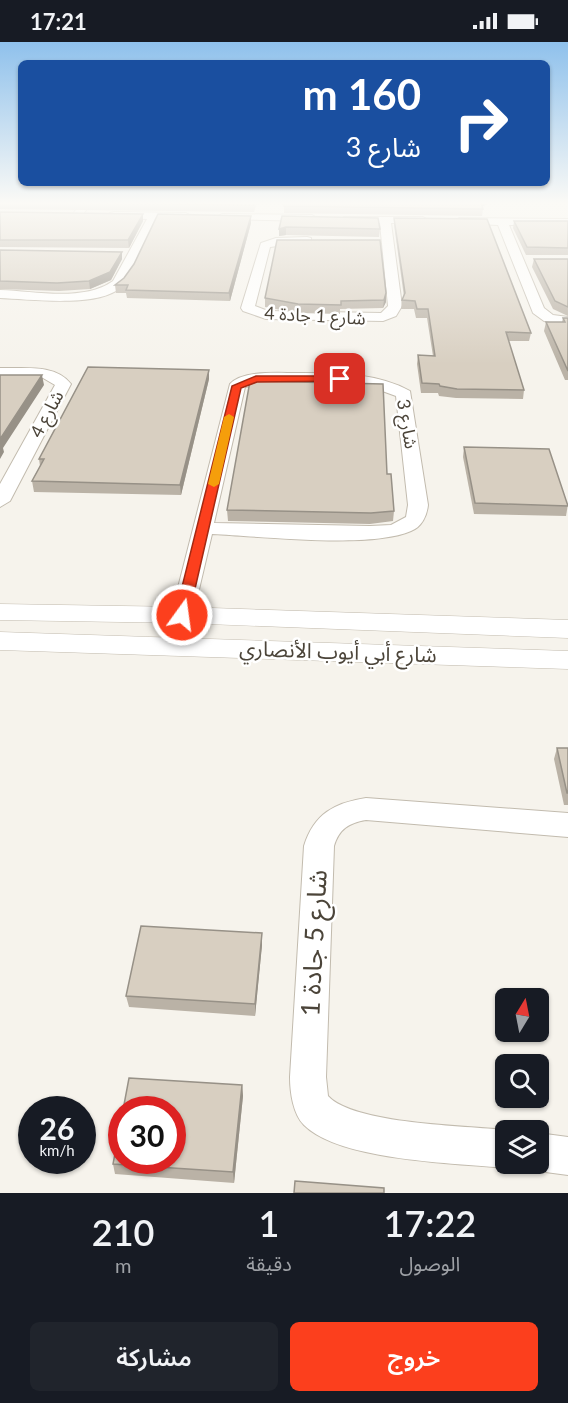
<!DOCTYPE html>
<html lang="ar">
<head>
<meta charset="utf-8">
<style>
  body { margin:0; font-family:Lato,"Noto Sans Arabic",sans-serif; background:#20242c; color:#f1f3f6; direction:rtl; height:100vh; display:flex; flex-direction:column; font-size:22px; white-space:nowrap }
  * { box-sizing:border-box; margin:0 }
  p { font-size:20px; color:#9ea1a6 }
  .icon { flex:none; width:33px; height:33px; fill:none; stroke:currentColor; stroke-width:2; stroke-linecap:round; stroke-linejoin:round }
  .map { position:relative; height:1151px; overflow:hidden; direction:ltr }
  .side { display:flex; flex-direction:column; background:#171b24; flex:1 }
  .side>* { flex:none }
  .top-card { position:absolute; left:18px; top:18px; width:532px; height:126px; border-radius:9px; box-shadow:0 2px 4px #0004; direction:rtl; background:#1a4fa0; color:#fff; overflow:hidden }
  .needle { width:39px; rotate:10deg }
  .tools { position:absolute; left:495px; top:946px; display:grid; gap:12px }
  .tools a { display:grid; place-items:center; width:54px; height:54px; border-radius:9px; background:#171b24; box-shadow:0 2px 4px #0004; font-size:30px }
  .speed { position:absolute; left:18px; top:1054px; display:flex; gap:12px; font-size:30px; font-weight:700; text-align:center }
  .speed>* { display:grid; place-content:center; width:78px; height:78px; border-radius:50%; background:#171b24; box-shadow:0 2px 4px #0004; line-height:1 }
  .speed small { font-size:15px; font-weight:400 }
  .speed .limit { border:9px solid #d22; background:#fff; color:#111 }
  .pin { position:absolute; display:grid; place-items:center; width:51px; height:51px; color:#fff; margin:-26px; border-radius:12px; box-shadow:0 3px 9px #0006 }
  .me { position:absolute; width:66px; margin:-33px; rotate:14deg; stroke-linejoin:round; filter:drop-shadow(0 0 4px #0008) }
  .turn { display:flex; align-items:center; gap:21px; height:126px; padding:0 30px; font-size:27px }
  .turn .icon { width:78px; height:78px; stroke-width:2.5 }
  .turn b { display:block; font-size:42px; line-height:51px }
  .eta { display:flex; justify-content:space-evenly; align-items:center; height:102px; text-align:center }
  .eta b { font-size:36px; font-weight:600; line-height:42px }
  .primary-button { display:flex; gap:12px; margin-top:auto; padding:12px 30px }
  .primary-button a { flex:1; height:69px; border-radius:9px; background:#fc3f1d; color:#fff; font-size:24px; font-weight:600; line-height:69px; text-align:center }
  .primary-button a+a { background:#20242c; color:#f1f3f6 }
  .status { display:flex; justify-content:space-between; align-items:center; height:42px; padding:0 30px; background:#171b24; direction:ltr }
  .status svg { height:16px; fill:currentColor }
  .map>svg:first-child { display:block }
</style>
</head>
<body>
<div class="status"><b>17:21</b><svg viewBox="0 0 49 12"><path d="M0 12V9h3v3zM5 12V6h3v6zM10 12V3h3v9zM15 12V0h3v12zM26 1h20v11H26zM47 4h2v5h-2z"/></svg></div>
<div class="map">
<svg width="568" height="1151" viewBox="0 0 568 1151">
  <rect width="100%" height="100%" fill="#f6f3ec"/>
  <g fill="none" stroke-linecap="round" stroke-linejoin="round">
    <g stroke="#c2bbae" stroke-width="2">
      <g id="minor">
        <path d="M81,161H91L81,175H73L72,173Z"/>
        <path d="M114,170L186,171L191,174L186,177H158C148,196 137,227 123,243C103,267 29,257 0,256V248C34,249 84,260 113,239L147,177L110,175V171Z"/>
        <path d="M222,172L312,173L317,176L312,179L218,177L217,175Z"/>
        <path d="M344,175H423L428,178L423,181H391L402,264L396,274L383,279L266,277L243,269L241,266L261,201L276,196L307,195L311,196V200L270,205L255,264L268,269L381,271L388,264L380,181L348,180L344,179Z"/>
        <path d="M459,176L568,177V183H509L544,266L553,273L568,275V283L544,279L533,271L498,183L455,181L454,179Z"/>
        <path d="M0,326C23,327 55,321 71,342L10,459L0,465V442L55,343L43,336H0Z"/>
        <path d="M296,331C333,331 376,330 410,349L428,463C427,473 422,485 411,489C370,507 259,494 212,492L193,573L190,578H174L171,573L230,342C243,328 278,331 296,331ZM323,340L374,346L396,354L408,463L406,475L391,483L370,484L214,481L245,345L271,341Z"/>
        <path d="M366,756L568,771V795L366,778C349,781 339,787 334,804L326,1035L328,1054C353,1082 467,1084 506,1088L509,1089H506V1122H516L506,1126C456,1121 340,1119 304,1083C293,1072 290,1050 290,1035L304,804C314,772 334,761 366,756Z"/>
        <path d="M538,1091L568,1095V1133L538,1129L524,1124L538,1122Z"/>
      </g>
    </g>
    <g stroke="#c2bbae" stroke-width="1">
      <g id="tertiary">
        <path d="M0,562L182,565L568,578V596L182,581L0,578Z"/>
        <path d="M0,590L568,609V627L0,608Z"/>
      </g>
    </g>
    <use href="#minor" fill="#fff" fill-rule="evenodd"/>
    <use href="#tertiary" fill="#fff" fill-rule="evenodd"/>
  </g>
  <g fill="#bab2a6">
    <path d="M0,161H257L254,170L0,167Z"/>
    <path d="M284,161H490L482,164L483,167L482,174L284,171Z"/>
    <path d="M0,170L143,179L129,206L0,205Z"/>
    <path d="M251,174V181L230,259L127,256L126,251H116L115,243Z"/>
    <path d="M282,174L380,187L379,195L286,193L279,194V187Z"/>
    <path d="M394,176L531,291L529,299H508L524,348L523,357L456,356L439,354L438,351H421L417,322L418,313L433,314L427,276H416L414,267H401L402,258L404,255L394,183Z"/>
    <path d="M514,179H568V213H526L513,186Z"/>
    <path d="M380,198L386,260L383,266L340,267V272L298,271L265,265V256Z"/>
    <path d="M0,208L122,210V217L111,238L90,247L59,249L0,247Z"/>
    <path d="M534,217H568V274L553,267L532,225Z"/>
    <path d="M563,276H568V338H565L544,289L546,280H562Z"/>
    <path d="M209,337L181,453L34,450L32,439L40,424L39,417Z"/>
    <path d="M464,405L568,462L566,474L474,472L463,415Z"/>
    <path d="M387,432L394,469L393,479L370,482L228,479L227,468Z"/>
    <path d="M557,706H568V763H564L554,717Z"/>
    <path d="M262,891V903L255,974L129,965L126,954Z"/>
    <path d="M242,1043L243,1054L234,1141L115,1132L113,1122Z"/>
  </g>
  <g fill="#979187">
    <path d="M480,161H490L479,166Z"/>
    <path d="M143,172V179L129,206L128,198Z"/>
    <path d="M251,174V181L230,259L229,251Z"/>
    <path d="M286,185V193L279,194V187Z"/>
    <path d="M122,210V217L111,238L90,247L89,239Z"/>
    <path d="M386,251V260L383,266L384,258Z"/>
    <path d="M209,328V337L181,453L180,443Z"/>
    <path d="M42,333L44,343L3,406L4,410L0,417V397Z"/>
    <path d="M262,891V903L255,974V962Z"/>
    <path d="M242,1043L243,1054L234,1141L233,1130Z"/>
  </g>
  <g fill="#d8cfc1" stroke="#979187" stroke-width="1.5">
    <path d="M57,161H255L254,163Z"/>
    <path d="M284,161H481L483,167L284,164Z"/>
    <path d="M0,170L143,172L128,198H0Z"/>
    <path d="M158,172L251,174L229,251L126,248L128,243H115L124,236L134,222Z"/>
    <path d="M282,174L378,176L380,187L286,185L279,187Z"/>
    <path d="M394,176L487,177L531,291L506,290L524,348L457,347L440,344L439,342L422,341L418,313L435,314L428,267H417L415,259L402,258L405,251Z"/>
    <path d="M514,179H568V206L527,205Z"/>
    <path d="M277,198H380L386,251L384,258L341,259V263L298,262L265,256Z"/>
    <path d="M0,208L122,210L110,230L89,239L57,241L0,239Z"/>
    <path d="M534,217H568V265L555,259Z"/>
    <path d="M563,276H568V329L546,280H565Z"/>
    <path d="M88,325L209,328L180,443L32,439L44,417H39Z"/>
    <path d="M0,333H42L0,397Z"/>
    <path d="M250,339L383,342L387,432H391L394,469L371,471L227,468Z"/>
    <path d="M464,405L549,407L568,464L475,461Z"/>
    <path d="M557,706H568V751H567Z"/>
    <path d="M141,884L262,891L255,962L126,954Z"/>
    <path d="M129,1036L242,1043L233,1130L113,1122L122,1075V1119H172V1068H123Z"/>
    <path d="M295,1139L384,1146V1151H294Z"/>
  </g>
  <linearGradient id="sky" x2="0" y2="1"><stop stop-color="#8fc1ec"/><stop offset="0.5" stop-color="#fbfaf6"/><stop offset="1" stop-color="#fbfaf6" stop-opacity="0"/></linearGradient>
  <rect width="568" height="322" fill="url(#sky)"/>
  <path fill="#fc3f1d" stroke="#a42913" stroke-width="1.5" d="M340,334L344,335V339L257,340L241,346L189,573L187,576H177L175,573L232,344L256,334Z"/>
  <path fill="#f59e0b" d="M229,372L234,375L219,442L214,445L208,442L224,375Z"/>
  <g text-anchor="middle" stroke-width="5" stroke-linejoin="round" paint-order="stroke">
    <g font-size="18" fill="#4b4439" stroke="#fff">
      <text transform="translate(315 274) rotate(3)" y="6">شارع 1 جادة 4</text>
      <text transform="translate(47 372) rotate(-62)" y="6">شارع 4</text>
      <text transform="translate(407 382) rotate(80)" y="6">شارع 3</text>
    </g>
    <g font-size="21" fill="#4b4439" stroke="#fff">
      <text transform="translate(338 610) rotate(2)" y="7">شارع أبي أيوب الأنصاري</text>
    </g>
    <g font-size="26" fill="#4b4439" stroke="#fff">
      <text transform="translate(314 901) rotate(-87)" y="9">شارع 5 جادة 1</text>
    </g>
  </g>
</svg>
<div class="tools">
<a><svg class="needle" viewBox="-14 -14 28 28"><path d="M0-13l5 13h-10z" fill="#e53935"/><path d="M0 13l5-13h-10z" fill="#9ea1a6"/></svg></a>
<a><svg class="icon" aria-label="search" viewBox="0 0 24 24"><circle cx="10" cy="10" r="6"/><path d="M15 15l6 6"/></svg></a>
<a><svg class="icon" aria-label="layers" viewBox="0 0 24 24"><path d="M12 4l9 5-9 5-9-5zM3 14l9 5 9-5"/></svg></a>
</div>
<div class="speed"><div>26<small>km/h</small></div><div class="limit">30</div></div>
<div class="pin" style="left:340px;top:337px;background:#d93025"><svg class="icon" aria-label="arrive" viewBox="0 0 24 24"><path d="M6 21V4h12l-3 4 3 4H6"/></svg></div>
<svg class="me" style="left:182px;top:573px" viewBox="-20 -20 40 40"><circle r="17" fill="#fc3f1d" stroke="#fff" stroke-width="3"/><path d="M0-11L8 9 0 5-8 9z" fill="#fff"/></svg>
<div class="top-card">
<div class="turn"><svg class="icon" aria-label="right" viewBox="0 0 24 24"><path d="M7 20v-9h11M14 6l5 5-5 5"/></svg><div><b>160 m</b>شارع 3</div></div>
</div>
</div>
<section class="side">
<div class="eta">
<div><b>17:22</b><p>الوصول</p></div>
<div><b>1</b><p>دقيقة</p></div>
<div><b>210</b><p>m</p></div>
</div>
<div class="primary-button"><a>خروج</a><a>مشاركة</a></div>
</section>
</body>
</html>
